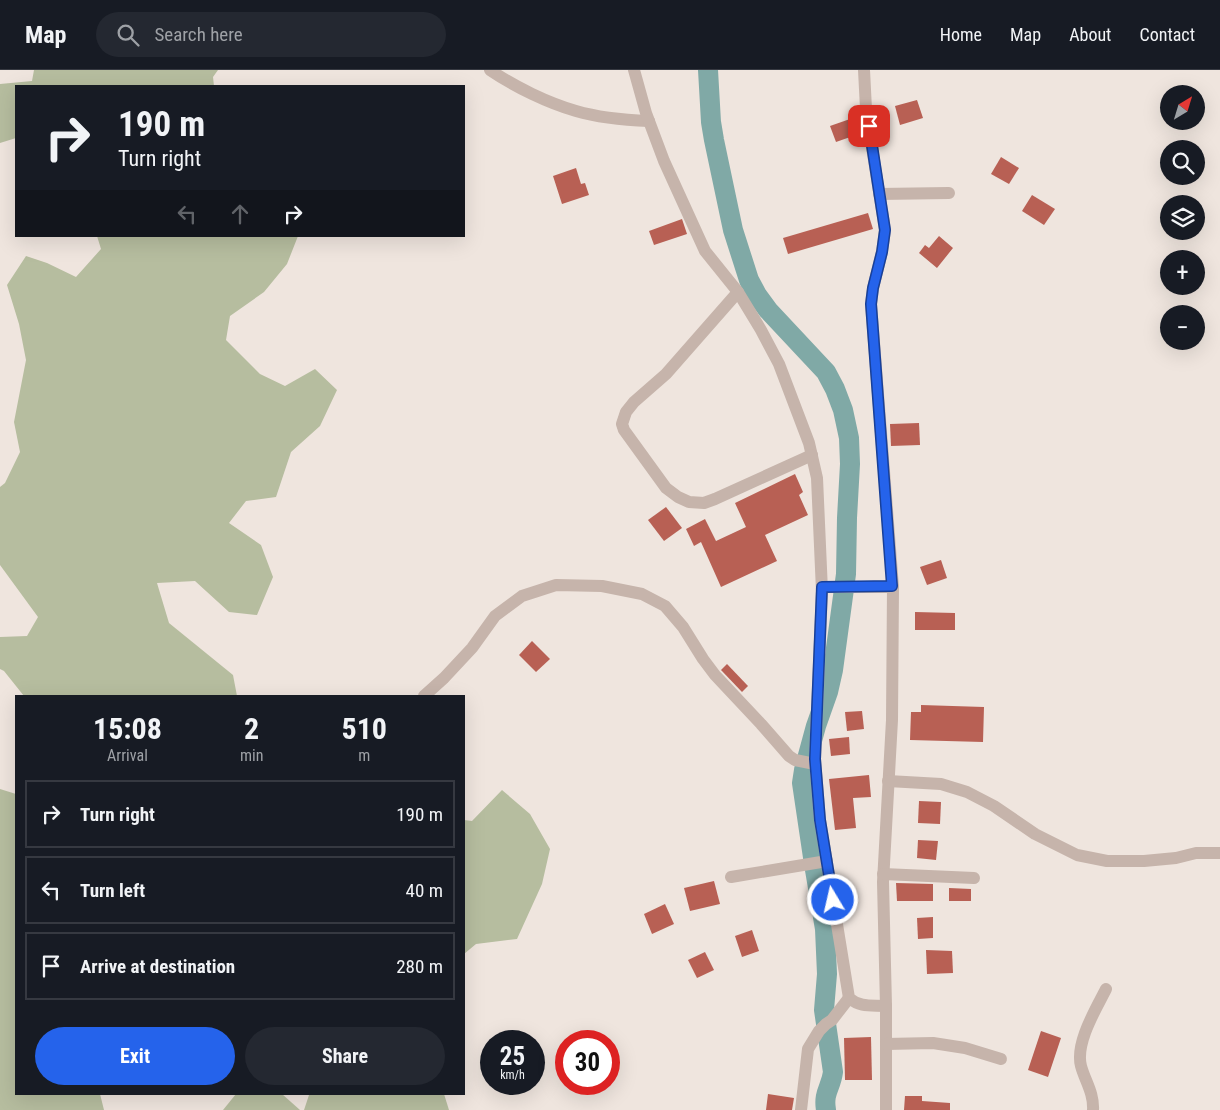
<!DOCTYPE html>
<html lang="en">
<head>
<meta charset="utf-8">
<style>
  body { margin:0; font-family:"Roboto Condensed",sans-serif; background:#242831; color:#f1f3f6; height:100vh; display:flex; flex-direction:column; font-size:19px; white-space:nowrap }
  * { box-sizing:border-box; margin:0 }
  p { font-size:16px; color:#9ea1a6 }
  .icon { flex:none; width:28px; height:28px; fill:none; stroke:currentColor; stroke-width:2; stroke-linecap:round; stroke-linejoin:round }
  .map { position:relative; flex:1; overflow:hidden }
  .sheet { position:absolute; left:15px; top:625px; width:450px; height:400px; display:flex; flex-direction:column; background:#171b24; border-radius:0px; box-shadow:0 5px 20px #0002 }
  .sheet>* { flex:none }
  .banner { position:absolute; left:15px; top:15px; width:450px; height:152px; border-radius:0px; box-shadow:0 5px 20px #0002; background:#171b24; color:#f1f3f6; overflow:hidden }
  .needle { width:32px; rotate:38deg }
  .tools { position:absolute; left:1160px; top:15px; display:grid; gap:10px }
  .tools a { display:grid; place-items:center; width:45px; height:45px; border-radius:50%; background:#171b24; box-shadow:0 5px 20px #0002; font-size:25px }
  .speed { position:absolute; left:480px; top:960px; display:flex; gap:10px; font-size:25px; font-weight:700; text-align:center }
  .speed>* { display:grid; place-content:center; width:65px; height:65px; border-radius:50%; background:#171b24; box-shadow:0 5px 20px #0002; line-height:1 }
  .speed small { font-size:12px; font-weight:400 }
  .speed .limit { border:8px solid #d22; background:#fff; color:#111 }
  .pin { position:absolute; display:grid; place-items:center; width:42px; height:42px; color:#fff; margin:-21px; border-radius:10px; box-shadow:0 2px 8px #0006 }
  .me { position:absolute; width:55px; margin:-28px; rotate:351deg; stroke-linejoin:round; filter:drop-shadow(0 0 4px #0008) }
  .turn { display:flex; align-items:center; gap:18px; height:105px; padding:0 20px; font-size:22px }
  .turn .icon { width:65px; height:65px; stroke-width:2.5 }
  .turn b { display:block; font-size:35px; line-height:42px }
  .lanes { display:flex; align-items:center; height:48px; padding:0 20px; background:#0003; justify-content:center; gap:25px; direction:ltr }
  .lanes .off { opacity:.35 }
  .eta { display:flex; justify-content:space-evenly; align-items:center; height:85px; text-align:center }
  .eta b { font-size:30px; font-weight:700; line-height:35px }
  .action { display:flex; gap:10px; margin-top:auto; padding:10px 20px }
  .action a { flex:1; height:58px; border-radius:30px; background:#2563eb; color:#fff; font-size:20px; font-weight:700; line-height:58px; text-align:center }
  .action a+a { background:#242831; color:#f1f3f6 }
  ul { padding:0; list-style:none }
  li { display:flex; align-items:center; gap:15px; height:68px; margin:0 10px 8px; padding:0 10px; border:2px solid #363941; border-radius:0px }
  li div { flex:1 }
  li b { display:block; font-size:19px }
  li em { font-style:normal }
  header { display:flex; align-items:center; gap:30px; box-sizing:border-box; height:70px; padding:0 25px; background:#171b24; border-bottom:1px solid #363941 }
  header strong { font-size:24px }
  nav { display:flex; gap:28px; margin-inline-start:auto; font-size:18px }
  .search { width:350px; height:45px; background:#242831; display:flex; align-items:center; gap:12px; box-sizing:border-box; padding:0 18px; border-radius:28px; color:#9ea1a6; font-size:19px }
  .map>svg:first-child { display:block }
</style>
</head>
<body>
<header>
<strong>Map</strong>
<div class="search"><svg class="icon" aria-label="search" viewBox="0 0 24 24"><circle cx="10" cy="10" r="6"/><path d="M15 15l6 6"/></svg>Search here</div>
<nav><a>Home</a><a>Map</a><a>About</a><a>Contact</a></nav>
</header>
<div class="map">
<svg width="1220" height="1040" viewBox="0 0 1220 1040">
  <rect width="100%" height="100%" fill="#efe5de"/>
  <g fill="#b6bd9f">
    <path d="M34,0H218L213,7L214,16H16V68L0,73V14L32,11Z"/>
    <path d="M97,166H298L287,194L264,222L230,246L226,270L260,304L285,316L315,299L337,320L320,356L291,382L276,427L246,431L229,453L261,475L273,507L257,545L229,542L195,511L157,513L169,553L233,605L237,626H24L4,601L0,599V567L27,566L38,547L0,495V417L5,413L20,382L14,352L26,290L19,254L7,215L26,186L47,193L76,207L101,179Z"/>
    <path d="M0,719L16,724V1024H100L104,1040H0Z"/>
    <path d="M502,720L530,744L550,779L542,814L517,869L476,874L464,884V750L472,751Z"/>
    <path d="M236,1024H282L300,1040H223Z"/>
    <path d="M309,1024H444L449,1040H304L309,1025Z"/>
  </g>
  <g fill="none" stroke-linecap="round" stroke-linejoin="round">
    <path stroke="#80a9a6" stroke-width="20" d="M708,0L711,52L714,70L733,160L749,210L757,225L768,240L826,302L835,319L843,340L849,368L850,394L847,448L846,504L833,600L828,622L816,656L804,700L802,713L814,794L825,859L827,904L824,940L833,1002C831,1018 823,1022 826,1040"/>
  </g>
  <g fill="#b86054">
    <path d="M917,30L923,48L900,55L895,36Z"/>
    <path d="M850,49L856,65L836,72L830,56Z"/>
    <path d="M1001,87L1019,98L1009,114L991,104Z"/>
    <path d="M576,98L581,114L585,113L589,125L562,134L553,106Z"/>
    <path d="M1032,125L1055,139L1044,155L1022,141Z"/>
    <path d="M868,143L873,159L788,184L783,168Z"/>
    <path d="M682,149L687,164L654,175L649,161Z"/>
    <path d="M939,166L953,178L937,198L919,183L925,175L929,178Z"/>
    <path d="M919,353L920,375L891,376L890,354Z"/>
    <path d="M795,404L803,422L799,425L808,445L765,465L777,491L721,517L701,472L694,476L686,459L705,449L716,471L746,457L735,433Z"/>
    <path d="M666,437L682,458L664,471L648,450Z"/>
    <path d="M941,490L947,508L927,515L920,497Z"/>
    <path d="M915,542L955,543V560H915Z"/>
    <path d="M532,571L550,589L536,602L519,585Z"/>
    <path d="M727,594L748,616L742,622L721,600Z"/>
    <path d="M921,635L984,637L983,672L910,670L911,642H921Z"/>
    <path d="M862,641L864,659L847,661L845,642Z"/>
    <path d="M849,667L850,684L831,686L829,669Z"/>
    <path d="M869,705L871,727L853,728L856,758L835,760L829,709Z"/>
    <path d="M919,731L941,732L940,754L918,753Z"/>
    <path d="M918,770L938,771L936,790L917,788Z"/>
    <path d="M714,811L720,834L690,841L684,818Z"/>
    <path d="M896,813L933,814V831H897Z"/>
    <path d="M949,818L971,819V831H949Z"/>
    <path d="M665,834L674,854L652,864L644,844Z"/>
    <path d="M933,847V868L918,869L917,848Z"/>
    <path d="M752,860L759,881L742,887L735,866Z"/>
    <path d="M926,880L952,881L953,903L927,904Z"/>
    <path d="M705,882L714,900L697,908L688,890Z"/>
    <path d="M1041,961L1061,968L1048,1007L1028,1000Z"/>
    <path d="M871,967L872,1010H845L844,968Z"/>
    <path d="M768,1024L794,1028L792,1040H766Z"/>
    <path d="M905,1026H922V1031L950,1033V1040H904Z"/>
  </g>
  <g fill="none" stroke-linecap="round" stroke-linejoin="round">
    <g stroke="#c6b4ab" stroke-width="12">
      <path d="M490,0C515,17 548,33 576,41C600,48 624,50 649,51"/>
      <path d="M634,0L646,43L664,91L705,181L738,222L761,260L779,294L809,373L817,408L822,521L815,689L820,750L849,928C861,938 871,935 886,936"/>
      <path d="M864,0L866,39L885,160L882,182L873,218L871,234L893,517L892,650L883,812L886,936V1040"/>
      <path d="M879,124L949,123"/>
      <path d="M738,222L666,304L634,332L626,342L622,354L624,360L666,418L678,427L689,432L704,433L715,429L812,385"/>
      <path d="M822,517H893"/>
      <path d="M424,626L444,608L472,578L495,546L522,526L556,515L602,516L642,524L665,536L683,557L703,589L715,605L761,654L789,686L795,690L815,694"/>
      <path d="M888,711L941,714L967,722L994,736L1035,764L1077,785L1107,791H1144L1176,788L1196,783H1220"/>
      <path d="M883,804L974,808"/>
      <path d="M731,807L827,791"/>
      <path d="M886,974L933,973L965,978L1001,989"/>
      <path d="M801,1040L808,979L819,961L826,954L832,950L849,928"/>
      <path d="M1093,1040C1094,1023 1085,1011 1081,996C1075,973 1096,939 1106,919"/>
    </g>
  </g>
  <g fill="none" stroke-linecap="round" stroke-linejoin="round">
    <g stroke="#184099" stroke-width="12">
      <path id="route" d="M833,830L820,750L815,689L822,517L892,516L871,234L873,218L882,182L885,160L869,56"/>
    </g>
    <use href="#route" stroke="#2563eb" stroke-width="9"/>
  </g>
</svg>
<div class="tools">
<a><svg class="needle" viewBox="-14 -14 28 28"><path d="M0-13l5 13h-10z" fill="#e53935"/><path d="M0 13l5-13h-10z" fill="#9ea1a6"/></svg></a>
<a><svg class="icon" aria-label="search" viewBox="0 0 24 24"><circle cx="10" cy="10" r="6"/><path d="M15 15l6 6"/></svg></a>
<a><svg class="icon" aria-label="layers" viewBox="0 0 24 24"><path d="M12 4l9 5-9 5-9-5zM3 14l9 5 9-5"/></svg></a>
<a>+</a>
<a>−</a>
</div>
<div class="speed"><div>25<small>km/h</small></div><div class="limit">30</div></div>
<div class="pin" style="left:869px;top:56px;background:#d93025"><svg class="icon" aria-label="arrive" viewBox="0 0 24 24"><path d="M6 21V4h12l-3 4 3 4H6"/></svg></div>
<svg class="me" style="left:833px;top:830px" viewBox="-20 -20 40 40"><circle r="17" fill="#2563eb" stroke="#fff" stroke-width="3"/><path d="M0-11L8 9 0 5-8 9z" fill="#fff"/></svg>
<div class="banner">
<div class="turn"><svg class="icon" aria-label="right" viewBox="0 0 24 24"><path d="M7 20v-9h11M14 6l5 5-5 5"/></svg><div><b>190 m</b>Turn right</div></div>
<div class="lanes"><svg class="icon off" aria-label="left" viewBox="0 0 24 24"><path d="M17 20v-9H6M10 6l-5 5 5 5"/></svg><svg class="icon off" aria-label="ahead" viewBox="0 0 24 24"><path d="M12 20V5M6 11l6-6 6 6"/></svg><svg class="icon" aria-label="right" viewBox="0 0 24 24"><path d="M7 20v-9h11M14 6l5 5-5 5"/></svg></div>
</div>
<section class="sheet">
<div class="eta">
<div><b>15:08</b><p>Arrival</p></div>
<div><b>2</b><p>min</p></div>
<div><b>510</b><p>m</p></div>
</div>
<ul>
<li><svg class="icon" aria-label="right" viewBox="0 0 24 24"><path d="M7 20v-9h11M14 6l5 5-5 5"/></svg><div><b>Turn right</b></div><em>190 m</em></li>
<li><svg class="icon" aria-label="left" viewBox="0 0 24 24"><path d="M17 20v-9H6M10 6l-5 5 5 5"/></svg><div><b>Turn left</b></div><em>40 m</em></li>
<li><svg class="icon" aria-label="arrive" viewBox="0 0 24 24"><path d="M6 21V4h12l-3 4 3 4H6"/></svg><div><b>Arrive at destination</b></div><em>280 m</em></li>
</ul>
<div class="action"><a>Exit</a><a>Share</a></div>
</section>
</div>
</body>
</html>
